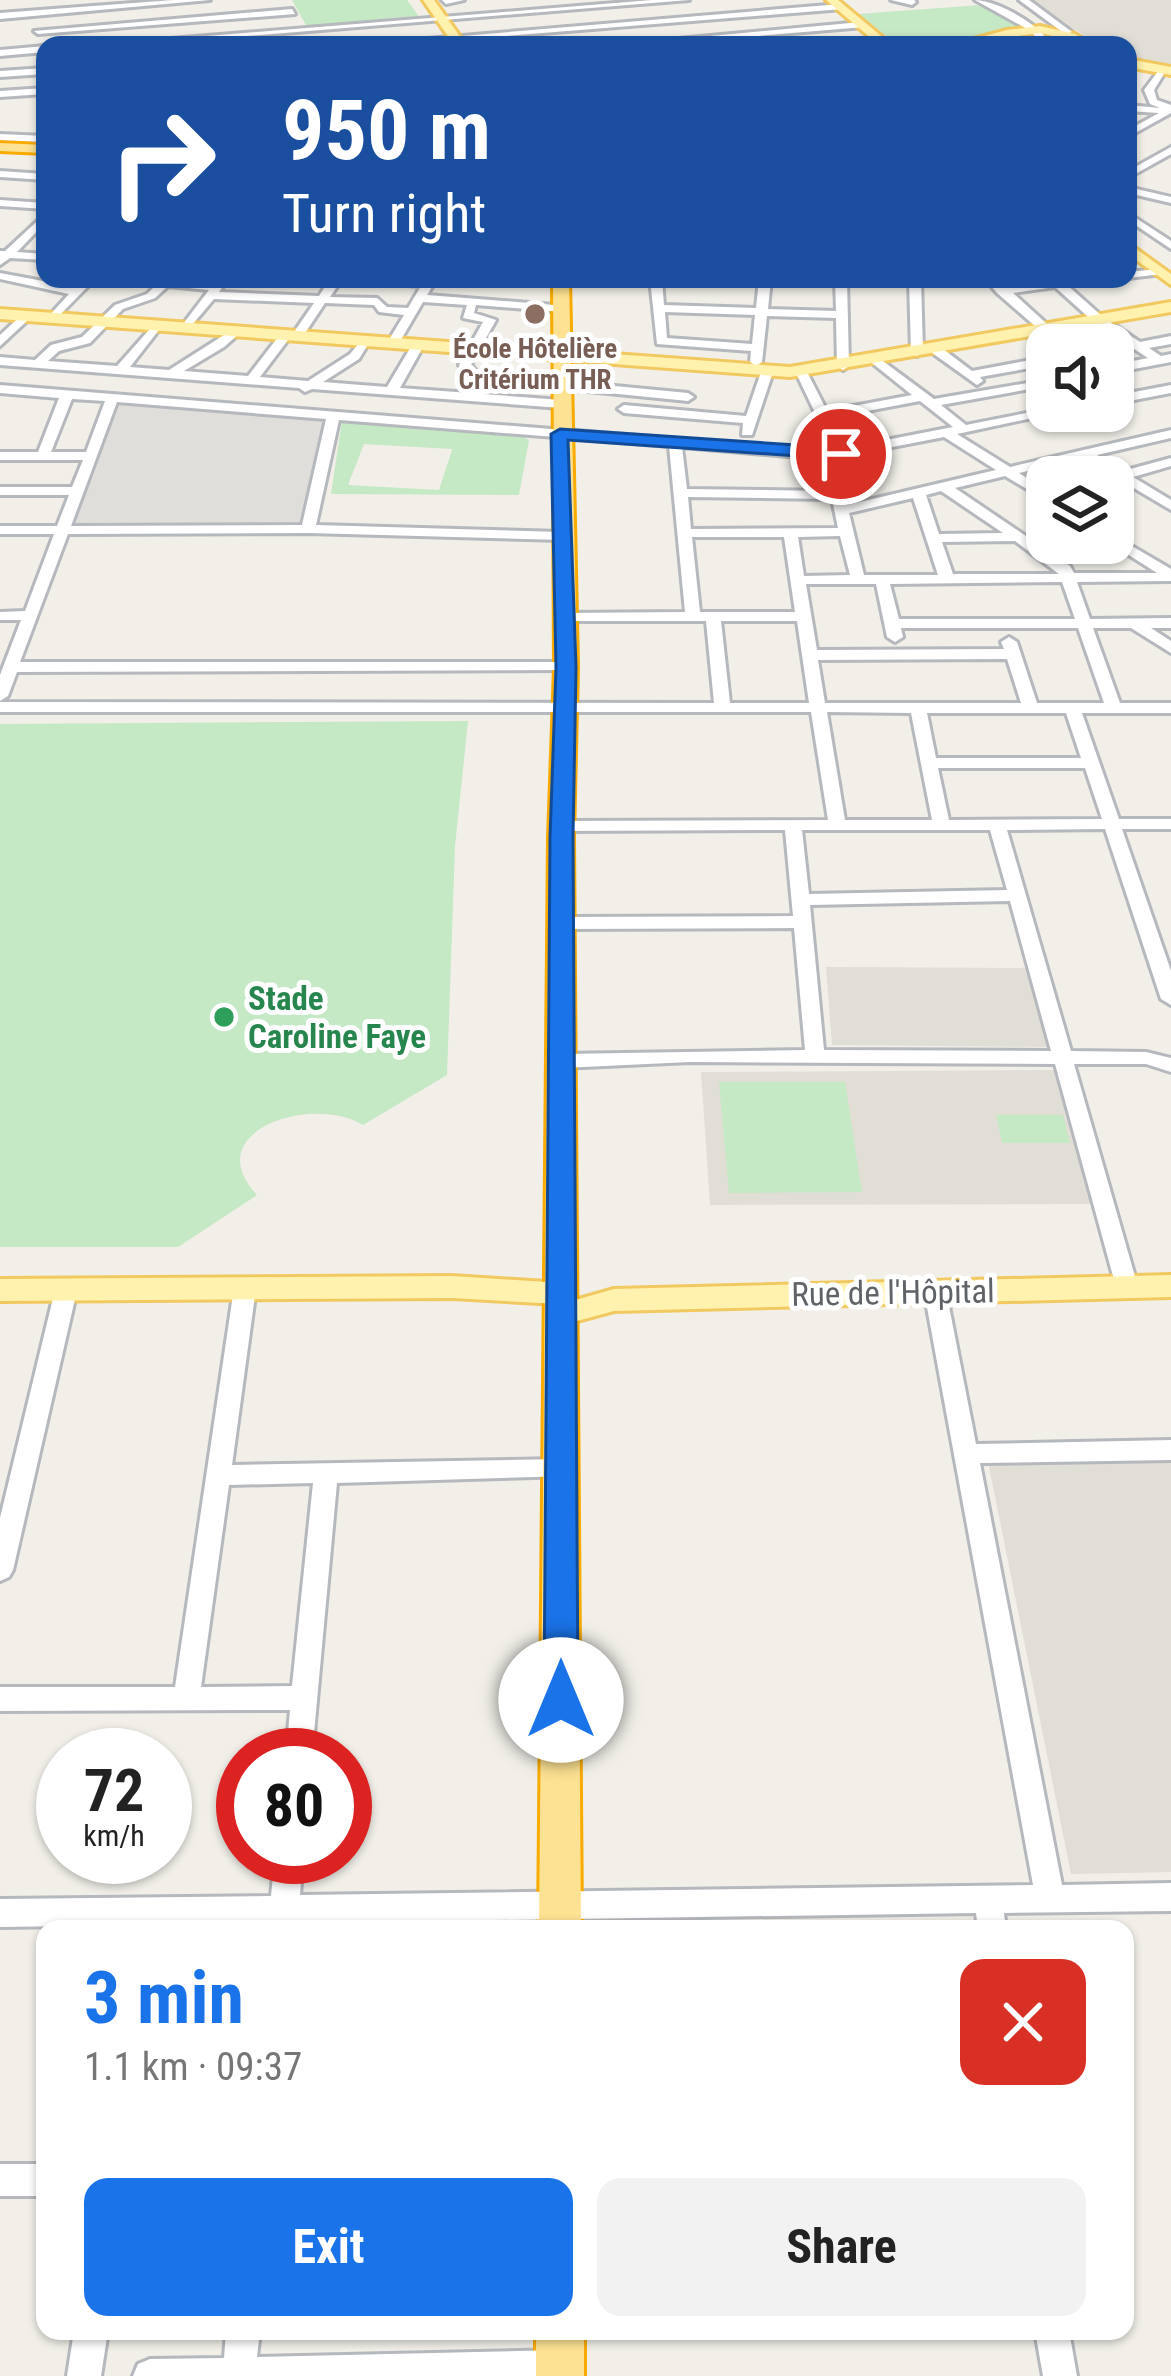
<!DOCTYPE html>
<html lang="en">
<head>
<meta charset="utf-8">
<style>
  body { margin:0; font-family:"Roboto Condensed",sans-serif; background:#f2f2f2; color:#222; height:100vh; display:flex; flex-direction:column; font-size:45px; white-space:nowrap }
  * { box-sizing:border-box; margin:0 }
  p { font-size:39px; color:#767676 }
  .icon { flex:none; width:66px; height:66px; fill:none; stroke:currentColor; stroke-width:2; stroke-linecap:round; stroke-linejoin:round }
  .map { position:relative; flex:1; overflow:hidden }
  .details { position:absolute; left:36px; top:1920px; width:1098px; height:420px; display:flex; flex-direction:column; background:#fff; border-radius:24px; box-shadow:0 3px 9px #0004 }
  .details>* { flex:none }
  .banner { position:absolute; left:36px; top:36px; width:1101px; height:252px; border-radius:24px; box-shadow:0 3px 9px #0004; background:#1a4fa0; color:#fff; overflow:hidden }
  .tools { position:absolute; left:1026px; top:324px; display:grid; gap:24px }
  .tools a { display:grid; place-items:center; width:108px; height:108px; border-radius:24px; background:#fff; box-shadow:0 3px 9px #0004; font-size:60px }
  .speed { position:absolute; left:36px; top:1728px; display:flex; gap:24px; font-size:60px; font-weight:700; text-align:center }
  .speed>* { display:grid; place-content:center; width:156px; height:156px; border-radius:50%; background:#fff; box-shadow:0 3px 9px #0004; line-height:1 }
  .speed small { font-size:30px; font-weight:400 }
  .speed .limit { border:18px solid #d22; background:#fff; color:#111 }
  .pin { position:absolute; display:grid; place-items:center; width:102px; height:102px; color:#fff; margin:-51px; border:6px solid #fff; border-radius:50%; box-shadow:0 3px 12px #0007 }
  .me { position:absolute; width:132px; margin:-66px; rotate:0deg; stroke-linejoin:round; filter:drop-shadow(0 0 9px #0008) }
  .turn { display:flex; align-items:center; gap:42px; height:252px; padding:0 48px; font-size:54px }
  .turn .icon { width:156px; height:156px; stroke-width:2.5 }
  .turn b { display:block; font-size:84px; line-height:102px }
  .round { display:grid; place-items:center; flex:none; width:126px; height:126px; border-radius:24px; background:#f2f2f2 }
  .summary { display:flex; align-items:center; justify-content:space-between; height:204px; padding:0 48px }
  h1 { font-size:72px; font-weight:700; line-height:90px; color:#1a73e8 }
  .primary-button { display:flex; gap:24px; margin-top:auto; padding:24px 48px }
  .primary-button a { flex:1; height:138px; border-radius:24px; background:#1a73e8; color:#fff; font-size:48px; font-weight:700; line-height:138px; text-align:center }
  .primary-button a+a { background:#f2f2f2; color:#222 }
  .map>svg:first-child { display:block }
</style>
</head>
<body>
<div class="map">
<svg width="1171" height="2376" viewBox="0 0 1171 2376">
  <rect width="100%" height="100%" fill="#f1efe8"/>
  <path fill="#e0deda" d="M116,401L327,415L303,525L70,526Z"/>
  <g fill="#e1ded6">
    <path d="M1029,0H1171V68L1128,60V45H1099Z"/>
    <path d="M826,967L1031,968L1049,1047L832,1045Z"/>
    <path d="M1056,1070L1095,1204L710,1205L701,1072Z"/>
    <path d="M1171,1458V1872L1071,1874L988,1462Z"/>
  </g>
  <g fill="#c5e8c5" fill-rule="evenodd">
    <path d="M292,0H407L420,18L307,27Z"/>
    <path d="M981,5L1021,26L941,45H898L858,14Z"/>
    <path d="M342,421L522,436L529,440L519,495L331,494ZM364,444L452,449V450L439,490L348,485Z"/>
    <path d="M468,721L455,846L447,1075L363,1125C312,1094 197,1131 257,1195L178,1247H0V724Z"/>
    <path d="M719,1082H845L862,1192L729,1193Z"/>
    <path d="M996,1115H1063L1070,1143H1002Z"/>
  </g>
  <g fill="none" stroke-linecap="round" stroke-linejoin="round">
    <g stroke="#b5b8bc" stroke-width="6">
      <g id="minor">
        <path d="M173,0H210L0,19V13Z"/>
        <path d="M442,0H464L446,4Z"/>
        <path d="M652,0H689L136,45H97Z"/>
        <path d="M891,0H914L916,2L912,5Z"/>
        <path d="M975,0C997,1 1028,19 1044,35L1040,45H1032L1035,36L1029,30Z"/>
        <path d="M1019,0H1029L1072,32L1065,34Z"/>
        <path d="M840,4L843,9L393,45H355Z"/>
        <path d="M292,9L295,14L38,34L34,31Z"/>
        <path d="M861,22L864,27L650,45H613Z"/>
        <path d="M884,41L888,45H861Z"/>
        <path d="M45,46V52L0,56V50Z"/>
        <path d="M1162,66L1167,69L1154,90L1157,100L1171,105V113L1128,137V130L1159,113L1128,111V105L1160,108L1150,104L1144,90Z"/>
        <path d="M45,68V74L0,77V71Z"/>
        <path d="M45,88V94L0,97V91Z"/>
        <path d="M0,134L45,136V142L0,140Z"/>
        <path d="M1171,147V154L1128,178V171Z"/>
        <path d="M0,171L45,174V180L0,177Z"/>
        <path d="M1128,187L1171,197V203L1128,193Z"/>
        <path d="M0,200L45,203V209L0,206Z"/>
        <path d="M1128,213L1171,241V249L1128,220Z"/>
        <path d="M45,214V223L17,252L45,254V260L10,258L0,265V251H5Z"/>
        <path d="M1158,269L1164,272L1162,274L1128,278V272Z"/>
        <path d="M0,273L75,287L83,279H95L53,322L47,318L69,294L0,279Z"/>
        <path d="M122,279L218,282L224,285L219,292L319,296L330,279H342L330,297L377,298L387,307L408,308L421,286L367,282L361,279H437L427,295L567,306V310L563,312L476,305L474,313L496,320L471,365L486,383L483,394L561,400L567,404L561,408L312,389L305,392L299,388L0,365V357L35,360L51,345L82,337L115,305L147,294L156,285ZM168,286L209,290L180,328L186,332L214,299L314,303L292,335L282,332L248,376L184,371L224,347L241,332L235,328L169,370L130,367L162,326L156,322L117,366L48,361L59,351L90,343L123,309L155,298ZM423,302L467,305L463,318L483,322L459,365L474,383L470,393L400,388L424,345L418,341L412,345L387,387L323,382L359,359L370,341L364,337L350,354L308,381L260,377L291,336L301,339L325,303L374,305L379,312L404,315L387,343L393,347L399,343Z"/>
        <path d="M513,279H564L568,282L562,285L519,282Z"/>
        <path d="M650,279H662L664,305L756,308L759,279H771L768,309L836,311L835,279H847L849,366L843,370L837,366L836,318L767,316L762,362L756,366L750,362L751,351L657,344ZM665,312L755,315L752,344L667,338Z"/>
        <path d="M909,279H921L923,352L917,356L911,352Z"/>
        <path d="M985,279H998L1006,287L1057,280L1095,279L1067,285L1104,318L1140,342L1171,336V344L1149,348L1161,356L1171,354V362L1113,373V365L1148,358L1096,324L1055,287L1013,293L1070,345H1057L997,293Z"/>
        <path d="M25,312L31,316L29,319L0,346V335Z"/>
        <path d="M931,346H939L972,371L1047,357V365L980,377L983,381L977,385L931,352Z"/>
        <path d="M876,356L934,399L1045,380L1047,383L1041,387L941,405L966,425L1047,409L1065,411L957,434L1010,467L1171,430V438L1097,455L1123,471L1171,458V466L1133,477L1171,500V510L1083,458L1019,473L1047,491V501L1005,476L955,488L1070,566L1074,573H1157L1110,543H1113V535L1171,569V581L1077,582L1090,619L1171,618V628H1151L1171,641V653L1131,628H1093L1120,703H1171V713H1082L1119,819H1171V829H1122L1171,971V1005L1161,999L1105,829L1007,830L1071,1051L1146,1052L1171,1058V1072L1146,1064H1074L1138,1287L1135,1293H1119L1116,1287L1055,1064L690,1062L562,1068L552,1061L562,1054L805,1050L794,928L562,929L553,923L562,917L793,916L785,830L562,831L553,826L562,821L828,820L811,712H0V702L714,703L706,621H563L556,617L563,613L685,612L669,446L339,420L316,525L561,532L568,536L561,540L308,533L68,534L20,662H566L574,667L571,670L17,672L8,696L0,701V675L21,620H0V612L25,611L54,534H0V526H57L69,495H0V487H72L83,460H0V452H38L59,398L0,393V385L828,451L833,450L795,371L805,368L827,411L912,395L872,363V357ZM72,399L105,401L86,452H51ZM920,401L953,427L845,448L830,418ZM117,402L326,419L302,525L71,526ZM944,437L996,470L847,505L835,458ZM682,447L822,459L830,491L687,489ZM941,491L1003,533L939,534L926,495ZM688,497L832,499L838,528L691,529ZM913,498L938,575H864L849,513ZM840,536L850,575L804,576L798,537ZM692,537H784L795,612H700ZM1015,541L1059,574H953L942,542ZM1062,582L1075,619H899L890,584ZM806,584H876L887,637L895,642L903,637L901,628H1078L1104,703H1037L1017,642L1009,637L1001,642L1004,649L817,650ZM721,621H797L809,703H730ZM1007,659L1021,703H825L818,660ZM827,712L911,713L932,820H845ZM927,713H1066L1081,758H936ZM938,768H1085L1102,819L949,820ZM802,830H990L1007,890L809,894ZM1010,901L1051,1051L824,1050L810,905Z"/>
        <path d="M767,368L773,372L752,435H742L743,423L624,413L618,409L624,405L746,416L761,372Z"/>
        <path d="M562,381L688,393L694,397L688,401L558,388L556,385Z"/>
        <path d="M1171,385V393L1113,404V396Z"/>
        <path d="M245,1280L253,1282L256,1288L232,1465L561,1459L569,1462L573,1469L569,1476L337,1483L312,1755H286L290,1710L0,1711V1687H175L234,1288L237,1282ZM313,1483L292,1686L201,1687L229,1485Z"/>
        <path d="M66,1282L74,1284L77,1290L13,1570L9,1577L0,1581V1518L55,1290L58,1284Z"/>
        <path d="M935,1283L943,1285L946,1291L976,1444L1171,1440V1460L980,1463L1062,1885L1171,1883V1911L1004,1913L1006,1929H978L976,1913L297,1923L296,1929H268V1923L0,1927V1899L271,1896L275,1857H303L300,1895L1033,1885L924,1291L927,1285Z"/>
        <rect x="0" y="2164" width="45" height="32"/>
        <path d="M74,2331H108L101,2376H67Z"/>
        <path d="M226,2331H260L257,2357L560,2350L572,2355L577,2367L573,2376H133L138,2364L150,2359L224,2358Z"/>
        <path d="M1035,2331H1069L1077,2376H1043Z"/>
      </g>
    </g>
    <g stroke="#f2c960" stroke-width="6">
      <g id="major">
        <path d="M423,0H434L466,45H454Z"/>
        <path d="M826,0H838L892,45H879Z"/>
        <path d="M1040,26L1075,34L1092,45L1040,33L951,45L1007,30Z"/>
        <path d="M1128,59L1171,67V75L1128,67Z"/>
        <path d="M1128,243L1171,274V285L1128,254Z"/>
        <path d="M1171,302V312L790,377L0,319V309L790,367Z"/>
        <path d="M1171,1275V1297L614,1311L562,1325L552,1322L548,1314L558,1304L452,1298L0,1301V1279L452,1276L561,1283L571,1287L575,1294L572,1301L614,1289Z"/>
      </g>
    </g>
    <g stroke="#f9ab00" stroke-width="6">
      <g id="highway">
        <path d="M0,143L45,145V153L0,151Z"/>
        <path d="M553,279H569L577,667L573,838L581,1929H539L549,838L555,667Z"/>
        <rect x="536" y="2331" width="48" height="45"/>
      </g>
    </g>
    <use href="#minor" fill="#fff" fill-rule="evenodd"/>
    <use href="#major" fill="#fff2af" fill-rule="evenodd"/>
    <use href="#highway" fill="#fde293" fill-rule="evenodd"/>
  </g>
  <path fill="#1a73e8" stroke="#114b97" stroke-width="3" d="M560,429L841,448L850,454L841,459L568,440L576,667L573,838L578,1700L573,1710L561,1715L549,1710L544,1700L550,838L556,667L551,434Z"/>
  <circle fill="#8d6e63" stroke="#fff" stroke-width="4.5" cx="535" cy="314" r="12"/>
  <circle fill="#2e9e5b" stroke="#fff" stroke-width="4.5" cx="224" cy="1017" r="12"/>
  <g text-anchor="middle" stroke-width="10" stroke-linejoin="round" paint-order="stroke">
    <g font-size="27" font-weight="bold" fill="#785e54" stroke="#fff">
      <text x="535" y="358">École Hôtelière<tspan x="535" dy="31">Critérium THR</tspan></text>
    </g>
    <g font-size="33" font-weight="bold" fill="#27864d" stroke="#fff" text-anchor="start">
      <text x="248" y="1010">Stade<tspan x="248" dy="38">Caroline Faye</tspan></text>
    </g>
    <g font-size="33" fill="#5f6368" stroke="#fff">
      <text transform="translate(893 1292) rotate(-1)" y="12">Rue de l'Hôpital</text>
    </g>
  </g>
</svg>
<div class="tools">
<a><svg class="icon" aria-label="sound" viewBox="0 0 24 24"><path d="M4 9h4l5-4v14l-5-4H4zM17 9q2 3 0 6"/></svg></a>
<a><svg class="icon" aria-label="layers" viewBox="0 0 24 24"><path d="M12 4l9 5-9 5-9-5zM3 14l9 5 9-5"/></svg></a>
</div>
<div class="speed"><div>72<small>km/h</small></div><div class="limit">80</div></div>
<div class="pin" style="left:841px;top:454px;background:#d93025"><svg class="icon" aria-label="arrive" viewBox="0 0 24 24"><path d="M6 21V4h12l-3 4 3 4H6"/></svg></div>
<svg class="me" style="left:561px;top:1700px" viewBox="-20 -20 40 40"><circle r="19" fill="#fff"/><path d="M0-13L10 11 0 6-10 11z" fill="#1a73e8"/></svg>
<div class="banner">
<div class="turn"><svg class="icon" aria-label="right" viewBox="0 0 24 24"><path d="M7 20v-9h11M14 6l5 5-5 5"/></svg><div><b>950 m</b>Turn right</div></div>
</div>
<section class="details">
<div class="summary"><div><h1>3 min</h1><p>1.1 km · 09:37</p></div><a class="round" style="background:#d93025;color:#fff"><svg class="icon" aria-label="close" viewBox="0 0 24 24"><path d="M6 6l12 12M18 6L6 18"/></svg></a></div>
<div class="primary-button"><a>Exit</a><a>Share</a></div>
</section>
</div>
</body>
</html>
